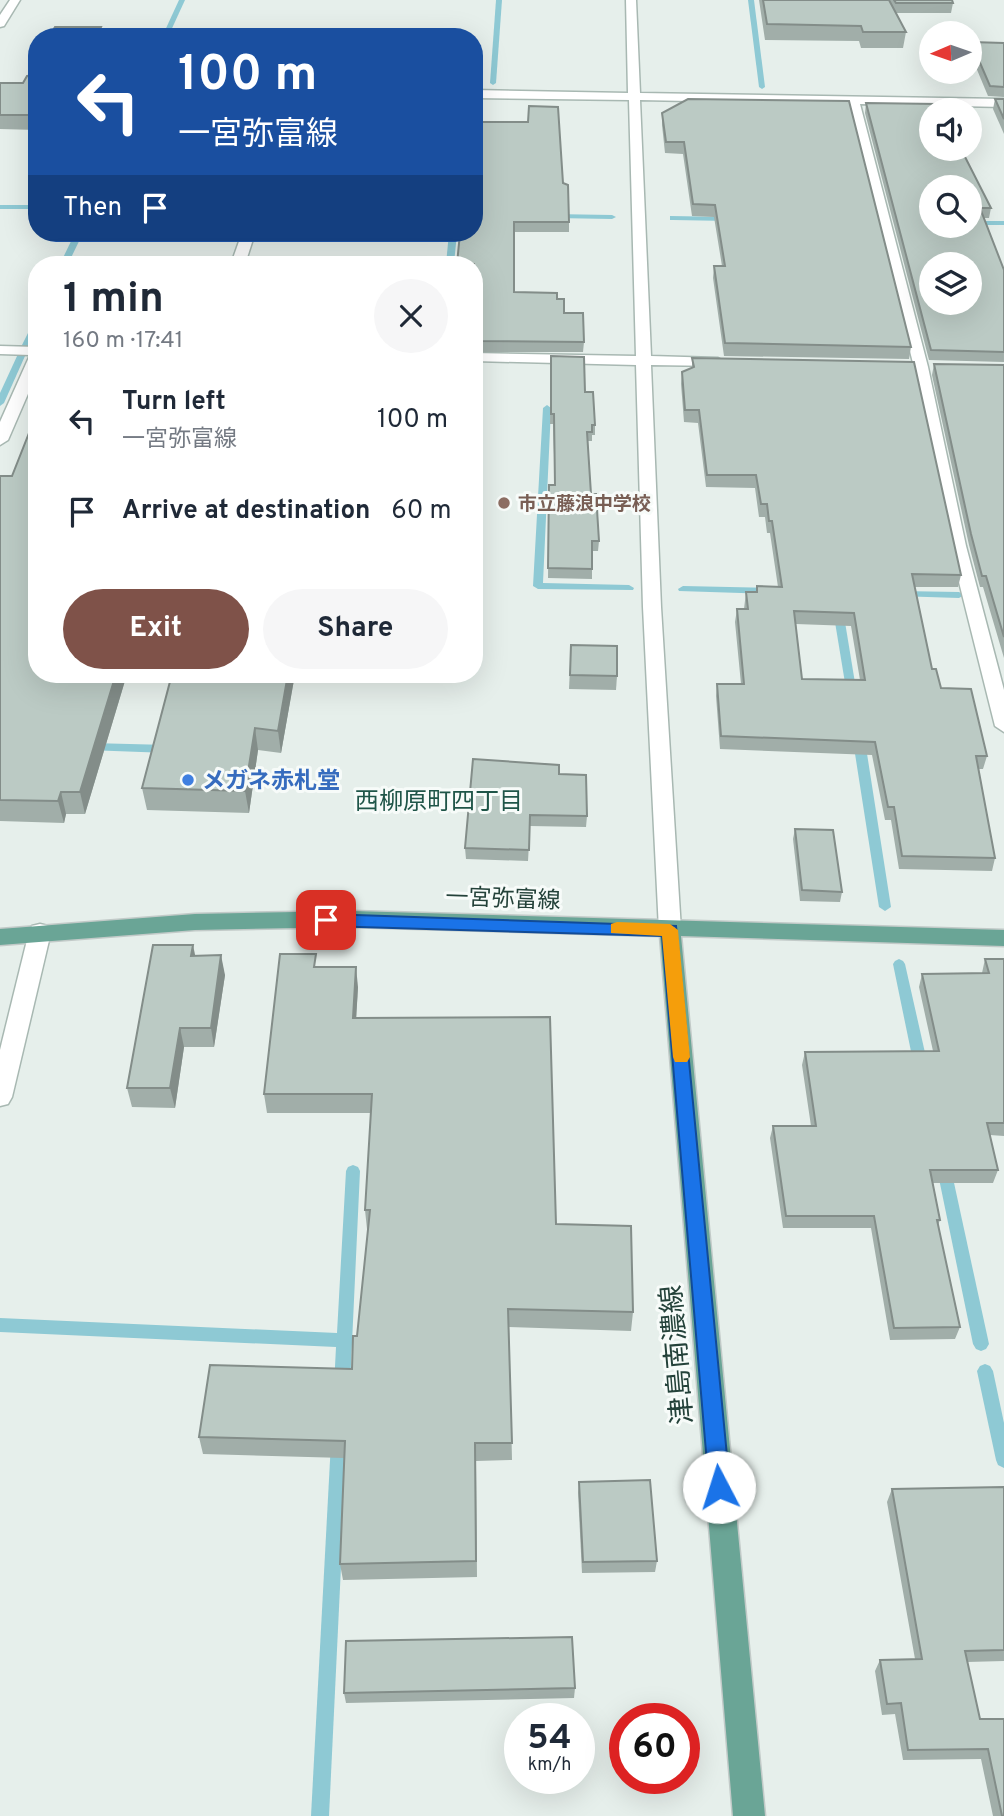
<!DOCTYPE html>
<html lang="en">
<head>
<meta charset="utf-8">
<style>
  body { margin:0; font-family:Overpass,"Noto Sans JP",sans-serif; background:#f6f6f7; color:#1f2937; height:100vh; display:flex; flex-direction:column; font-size:26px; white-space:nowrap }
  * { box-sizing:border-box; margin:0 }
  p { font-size:23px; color:#747a83 }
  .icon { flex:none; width:38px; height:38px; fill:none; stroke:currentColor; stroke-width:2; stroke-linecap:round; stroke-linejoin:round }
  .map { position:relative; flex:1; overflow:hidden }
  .sheet { position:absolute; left:28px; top:256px; width:455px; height:427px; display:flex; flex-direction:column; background:#fff; border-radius:28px; box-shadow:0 7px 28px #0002 }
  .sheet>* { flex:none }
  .hud { position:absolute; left:28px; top:28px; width:455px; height:214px; border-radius:28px; box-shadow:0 7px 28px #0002; background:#1a4fa0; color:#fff; overflow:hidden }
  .needle { width:46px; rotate:268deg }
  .tools { position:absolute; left:919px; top:21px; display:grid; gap:14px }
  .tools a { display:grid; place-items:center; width:63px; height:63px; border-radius:50%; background:#fff; box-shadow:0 7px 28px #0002; font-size:35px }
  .speed { position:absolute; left:504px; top:1703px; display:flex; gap:14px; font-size:35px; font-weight:700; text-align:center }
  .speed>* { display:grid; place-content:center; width:91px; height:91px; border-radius:50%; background:#fff; box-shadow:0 7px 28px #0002; line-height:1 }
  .speed small { font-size:18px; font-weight:400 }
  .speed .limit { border:10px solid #d22; background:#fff; color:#111 }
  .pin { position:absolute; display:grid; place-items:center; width:60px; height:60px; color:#fff; margin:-30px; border-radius:14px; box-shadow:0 4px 10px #0006 }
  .me { position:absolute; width:77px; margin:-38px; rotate:355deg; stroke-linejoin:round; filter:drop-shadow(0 0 5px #0008) }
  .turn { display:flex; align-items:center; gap:24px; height:147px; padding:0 35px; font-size:32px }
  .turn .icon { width:91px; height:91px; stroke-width:2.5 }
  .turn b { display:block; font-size:49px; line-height:60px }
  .then { display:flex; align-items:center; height:66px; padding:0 35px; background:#0003; gap:14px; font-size:26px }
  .round { display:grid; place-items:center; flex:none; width:74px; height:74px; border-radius:37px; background:#f6f6f7 }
  .head { display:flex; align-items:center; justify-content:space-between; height:119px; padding:0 35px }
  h1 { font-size:42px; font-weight:700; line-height:52px }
  .cta { display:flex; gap:14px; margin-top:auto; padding:14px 35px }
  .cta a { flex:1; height:80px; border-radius:42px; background:#7f5249; color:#fff; font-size:28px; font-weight:700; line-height:80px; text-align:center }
  .cta a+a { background:#f6f6f7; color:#1f2937 }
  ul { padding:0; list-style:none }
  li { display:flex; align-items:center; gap:21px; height:91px; padding:0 35px }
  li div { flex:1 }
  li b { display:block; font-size:26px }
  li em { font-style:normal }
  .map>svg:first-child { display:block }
</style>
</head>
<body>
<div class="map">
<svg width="1004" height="1816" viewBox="0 0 1004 1816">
  <rect width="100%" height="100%" fill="#e6efeb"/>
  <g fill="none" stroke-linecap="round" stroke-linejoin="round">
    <g fill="#8ec9d4" fill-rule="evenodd">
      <path d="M179,0H185L168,37H162Z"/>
      <path d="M496,0H502L496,83L493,85L490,83Z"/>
      <path d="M748,0H754L765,87L762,89L759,87Z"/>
      <rect x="0" y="205" width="37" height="4"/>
      <path d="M552,214L612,215L616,217L612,219L555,218H552Z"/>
      <path d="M670,216L729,217L733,219L729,221L673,220H670Z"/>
      <rect x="970" y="221" width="34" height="4"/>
      <path d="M75,233H83L68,264H60Z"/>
      <path d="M449,233H457L454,264H446Z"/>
      <path d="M34,321H37V332L29,347H23L22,345Z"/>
      <path d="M18,354L25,356L4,403L0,406V393Z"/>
      <path d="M547,405L551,408L543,583L629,585L634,588L633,590L538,589L533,586L543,408Z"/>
      <path d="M683,586L770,588L775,591L770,594L679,591L678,589Z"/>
      <path d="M900,591L959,592L964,595L959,598L896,596L895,594Z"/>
      <path d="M838,607L843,610L857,695L852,699L847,695L833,610Z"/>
      <path d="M859,737L865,741L891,907L885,911L879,907L853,741Z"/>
      <path d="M91,743L168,745L174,749L168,753L87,750L85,747Z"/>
      <path d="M899,959L903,961L905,964L928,1066L926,1070L921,1071L916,1070L914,1066L893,964L895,961Z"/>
      <path d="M944,1163L949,1165L951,1169L989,1344L986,1349L981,1351L976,1349L973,1344L937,1169L939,1165Z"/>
      <path d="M353,1165L358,1167L360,1171L350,1386L347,1391L342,1393L337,1391L334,1386L336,1347L0,1332V1318L337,1333L346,1171L348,1167Z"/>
      <path d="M985,1364L990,1366L993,1371L1004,1423V1468L998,1465L996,1460L977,1371L980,1366Z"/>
      <path d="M339,1435L345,1437L347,1442L329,1816H311L331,1442L333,1437Z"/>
    </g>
    <g stroke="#a8b8b2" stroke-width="3">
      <g id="minor">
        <path d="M10,0H20L4,26L0,27V15Z"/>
        <path d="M626,0H636L640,93L1004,99V107L860,104L928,367L966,546L1004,690V732L995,726L950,546L914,367L848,104L640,100L651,356L718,358L725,362L718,366L651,365L661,607L681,930L678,936H662L659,930L643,607L636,365L474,361V353L636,356L629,100L474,98V90L628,93Z"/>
        <path d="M242,233H255L245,264H231Z"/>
        <path d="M0,346L37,347V373L8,440L0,445V422L30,355L0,354Z"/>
        <path d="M40,924L48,926L51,932L12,1097L8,1104L0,1106V1050L29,932L32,926Z"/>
      </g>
    </g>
    <g stroke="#c2cac8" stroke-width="3">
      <path id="major" d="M352,911L1004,930V946L681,936L765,1816H733L660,936L352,927L195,930L0,945V929L195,914Z"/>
    </g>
    <use href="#minor" fill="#fff" fill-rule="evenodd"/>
    <use href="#major" fill="#6aa596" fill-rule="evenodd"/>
  </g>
  <g fill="#a1aea9" fill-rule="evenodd">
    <path d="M759,0H952L953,3L951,13H896L906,32L903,48H861L859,41L765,40Z"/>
    <path d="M971,42L1004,43V97L988,96L970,53Z"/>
    <path d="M37,59V130L0,129V83H23L35,75L33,65Z"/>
    <path d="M995,99H1004V134L993,109Z"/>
    <path d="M866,103L991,208L989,218H984L1004,270V362L929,360L865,113Z"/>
    <path d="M662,113L911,347L909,359L724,356L713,278L714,266H722L714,217L692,216L683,154L665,153L662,125Z"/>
    <path d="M563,183L569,222V232H514V292L557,299L564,313L584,342L583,352H474V264H457Z"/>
    <path d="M551,356L585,392L595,425V435H592V441H588L591,494L599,541L598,551H592V579L548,578L549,485H555L553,424H550Z"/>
    <path d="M692,358L961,575L958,587H914L932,669L941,688L987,756L983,769H978L995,858L992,871L899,869L891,820H885L872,755L720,749L716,696L717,684H741L735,622L737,609H744L746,592H756L757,586L778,587L770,533H767L765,517H759L755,488L706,487L698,423L684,422L681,384L682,372L692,368ZM796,624L851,626L860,680L802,679Z"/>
    <path d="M934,364L1004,365V658L983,587H980L969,545L932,375Z"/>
    <path d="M0,476L37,674H127L85,814H66L64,823L0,821Z"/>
    <path d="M571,645L617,676L616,690L569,689Z"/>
    <path d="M295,674L281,753L258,750L249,813L147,810L142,788Z"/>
    <path d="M559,774L587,816L586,827L530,826L528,861L466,859L465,848Z"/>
    <path d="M795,829L842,892L840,902L800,901L793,839Z"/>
    <path d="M195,956L225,975L214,1047H184L175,1108L132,1107L127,1088Z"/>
    <path d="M985,959H1004V1136L990,1135L998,1170L993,1183H933L940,1220L938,1225L960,1327L955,1339L890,1340L871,1228H783L770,1138L773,1126H811L802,1065L805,1052L933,1051L919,987L922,974L982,973Z"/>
    <path d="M317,967L358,987L356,1018L556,1224L633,1312L631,1331L509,1327L512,1460L476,1461L477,1577L343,1580L340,1564L344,1458L203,1454L199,1437L352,1369L357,1336L368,1229H367L365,1210L371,1113H267L264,1094Z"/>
    <path d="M579,1482L657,1561L655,1572L582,1573L578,1493Z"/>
    <path d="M1004,1487V1661L967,1662L980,1719H1004V1816H993L981,1759L903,1760L895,1714L882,1715L875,1671L880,1660L915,1659L887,1502L892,1489Z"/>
    <path d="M575,1688L574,1698L346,1703L344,1693Z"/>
  </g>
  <g fill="#838d89">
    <path d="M101,27L103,37H96Z"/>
    <path d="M116,674H127L85,814L80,792Z"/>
    <path d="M288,674H295L281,753L278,731Z"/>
    <path d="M255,728L258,750L249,813L245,791Z"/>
    <path d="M61,792L66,814L64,823L58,801Z"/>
    <path d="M193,945L197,964L191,956Z"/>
    <path d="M221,955L225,975L214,1047L211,1028Z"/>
    <path d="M356,967L358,987L355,1038L353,1018Z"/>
    <path d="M180,1028L184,1047L175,1108L170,1088Z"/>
  </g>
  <g fill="#bbcac4" stroke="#838d89" stroke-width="2" fill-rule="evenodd">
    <path d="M763,0H889L906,32H863L861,26L767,24Z"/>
    <path d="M894,0H952L953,3H896Z"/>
    <path d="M55,27H101L96,37H49Z"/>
    <path d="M363,36V37H295Z"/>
    <path d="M971,42L1004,43V87L990,86Z"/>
    <path d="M37,68V115H0V83H23L27,76L36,75Z"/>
    <path d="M688,99L849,101L911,347L725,343L714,266H725L715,205L693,204L684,142H666L662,113Z"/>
    <path d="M995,99H1004V119Z"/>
    <path d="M866,103L938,104L941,110H931V149H961L991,208H980L1004,270V352L931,350ZM931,187H970V226H931ZM931,264H970V303H931Z"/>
    <path d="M529,106L558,107L563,183L568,185L569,222H514V292L557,293V299H564V313H583L584,342L474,341V264H457L460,233H474V122H528Z"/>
    <path d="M551,356L584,357L585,392H593L595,425H592V432H587L591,494H596L599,541H592V569L548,568L549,485H555L554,414H551Z"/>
    <path d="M692,358L914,362L961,575L912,574L932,669H936L941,688L971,689L987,756H976L995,858L902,856L894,807H888L875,742L721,736L717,684H744L737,609H748L746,592H757V586L782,587L772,521H769L767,504H761L756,475H707L699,410H685L682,372L694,367ZM794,611L854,613L865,680L802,679Z"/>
    <path d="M934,364L1004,365V637L986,576H982L971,534Z"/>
    <path d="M31,428H37V674H116L80,792H61L58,801L0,800V476H12Z"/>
    <path d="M571,645L617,646V676L570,675Z"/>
    <path d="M172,674H288L278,731L255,728L245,791L142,788Z"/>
    <path d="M473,759L559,765V774L586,775L587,816L530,815L529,850L465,848Z"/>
    <path d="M795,829L833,830L842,892L802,890Z"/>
    <path d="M153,945H193L191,956L221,955L211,1028H180L170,1088H127Z"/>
    <path d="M280,954H316L314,967H356L353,1018L550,1017L556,1224L631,1226L633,1312L508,1309L512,1443H475L476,1561L340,1564L345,1441L199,1437L210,1365L352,1369L353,1336H357L370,1210H365L372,1094H264Z"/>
    <path d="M985,959H1004V1123H987L998,1170H930L940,1220H937L960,1327L894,1328L874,1216H786L773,1126H816L805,1052L939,1051L922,974L989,973Z"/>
    <path d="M650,1480L657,1561L583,1562L579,1482Z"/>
    <path d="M1004,1487V1650L965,1651L980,1719H1004V1816H1002L988,1749L908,1750L901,1703L887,1704L880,1660L922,1659L892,1489Z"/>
    <path d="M572,1637L575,1688L344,1693L346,1641Z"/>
  </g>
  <path fill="#1a73e8" stroke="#114b97" stroke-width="2" d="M326,914L676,926L730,1487L727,1494L719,1497L712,1494L709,1487L662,936L326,926L318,920Z"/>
  <path fill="#f59e0b" d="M617,922L670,924L678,930L690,1057L687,1062H675L673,1057L662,936L611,933V924Z"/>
  <circle fill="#8d6e63" stroke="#f7fbf9" stroke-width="2.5" cx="504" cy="503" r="7"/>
  <circle fill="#3f7fe0" stroke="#f7fbf9" stroke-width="2.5" cx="188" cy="780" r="7"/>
  <g text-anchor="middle" stroke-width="6" stroke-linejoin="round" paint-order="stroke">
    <g font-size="19" font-weight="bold" fill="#785e54" stroke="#f7fbf9" text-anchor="start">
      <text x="518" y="510">市立藤浪中学校</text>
    </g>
    <g font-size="23" font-weight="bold" fill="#366cbe" stroke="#f7fbf9" text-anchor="start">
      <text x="202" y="788">メガネ赤札堂</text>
    </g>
    <g font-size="23" fill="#24423a" stroke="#f7fbf9">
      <text transform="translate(503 898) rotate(2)" y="8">一宮弥富線</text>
    </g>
    <g font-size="24" fill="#1f5548" stroke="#f7fbf9">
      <text x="439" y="809">西柳原町四丁目</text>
    </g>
    <g font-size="28" fill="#24423a" stroke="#f7fbf9">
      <text transform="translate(676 1355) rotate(-95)" y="10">津島南濃線</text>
    </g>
  </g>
</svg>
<div class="tools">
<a><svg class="needle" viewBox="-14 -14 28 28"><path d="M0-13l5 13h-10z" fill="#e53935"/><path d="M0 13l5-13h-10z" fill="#747a83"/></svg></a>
<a><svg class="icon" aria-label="sound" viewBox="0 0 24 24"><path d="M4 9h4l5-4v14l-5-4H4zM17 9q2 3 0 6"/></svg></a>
<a><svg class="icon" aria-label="search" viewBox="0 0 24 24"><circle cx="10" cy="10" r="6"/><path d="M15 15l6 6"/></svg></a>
<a><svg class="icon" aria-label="layers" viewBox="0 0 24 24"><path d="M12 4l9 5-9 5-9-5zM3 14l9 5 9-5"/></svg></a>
</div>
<div class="speed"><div>54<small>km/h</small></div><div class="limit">60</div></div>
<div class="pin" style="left:326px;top:920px;background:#d93025"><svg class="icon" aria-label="arrive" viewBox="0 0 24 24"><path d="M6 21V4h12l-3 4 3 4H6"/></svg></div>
<svg class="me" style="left:719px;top:1487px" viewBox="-20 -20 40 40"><circle r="19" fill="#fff"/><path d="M0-13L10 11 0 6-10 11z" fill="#1a73e8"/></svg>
<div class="hud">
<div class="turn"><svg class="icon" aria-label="left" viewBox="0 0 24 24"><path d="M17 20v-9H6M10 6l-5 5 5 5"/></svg><div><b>100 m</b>一宮弥富線</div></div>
<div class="then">Then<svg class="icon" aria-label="arrive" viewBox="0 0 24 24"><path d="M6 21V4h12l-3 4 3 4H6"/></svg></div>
</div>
<section class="sheet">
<div class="head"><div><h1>1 min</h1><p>160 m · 17:41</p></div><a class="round"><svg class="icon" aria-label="close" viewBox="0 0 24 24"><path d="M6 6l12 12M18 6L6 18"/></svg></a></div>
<ul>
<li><svg class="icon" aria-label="left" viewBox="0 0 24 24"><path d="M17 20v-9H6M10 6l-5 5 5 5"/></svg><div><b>Turn left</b><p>一宮弥富線</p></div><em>100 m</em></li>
<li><svg class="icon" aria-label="arrive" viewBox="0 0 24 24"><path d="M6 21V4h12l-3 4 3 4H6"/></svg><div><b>Arrive at destination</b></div><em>60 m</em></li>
</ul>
<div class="cta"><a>Exit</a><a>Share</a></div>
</section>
</div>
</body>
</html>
